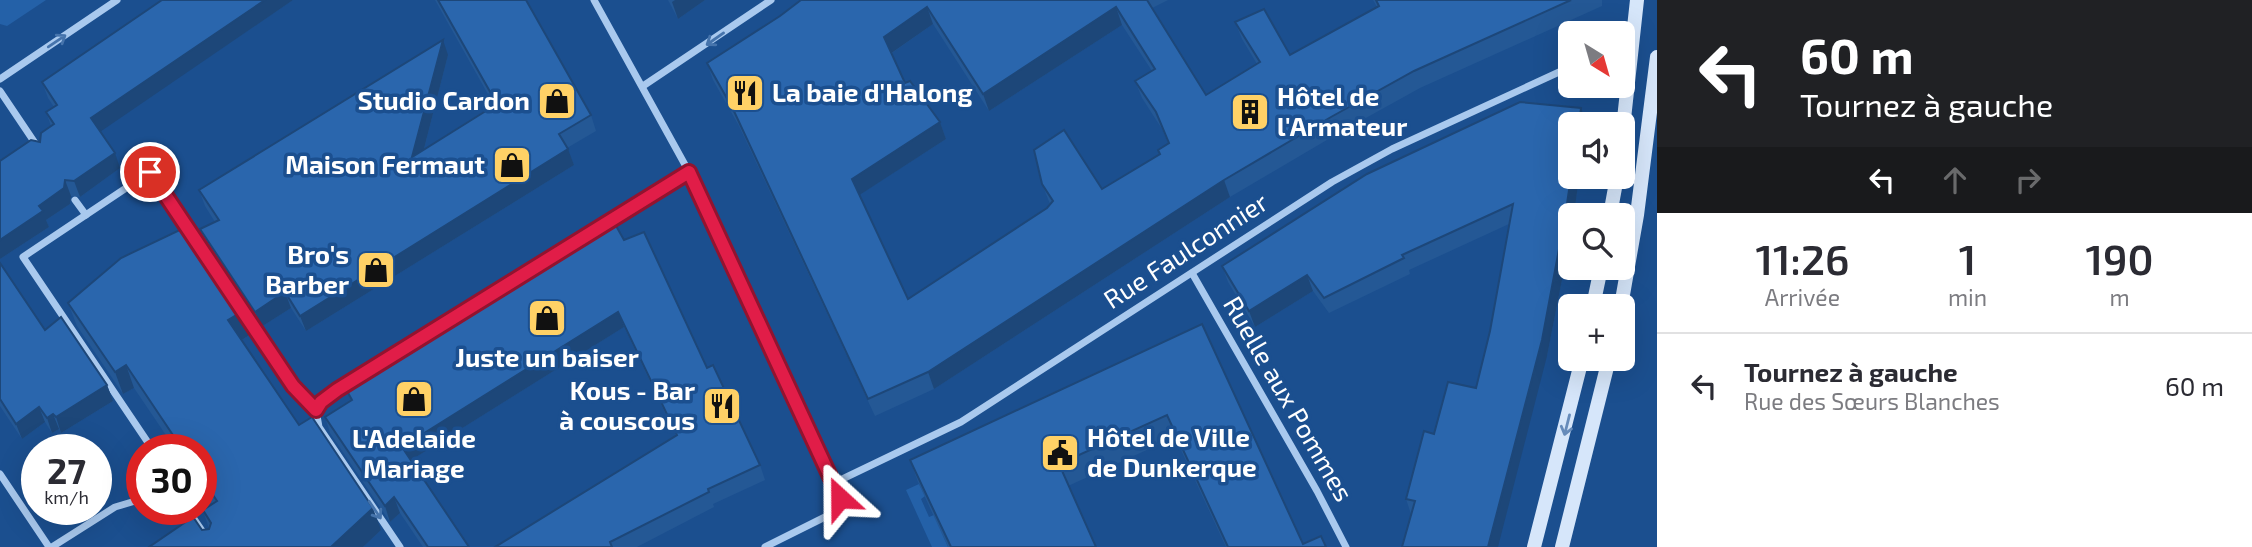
<!DOCTYPE html>
<html lang="fr">
<head>
<meta charset="utf-8">
<style>
  body { margin:0; font-family:"Exo 2",sans-serif; background:#f7f7f7; color:#2b2b33; height:100vh; display:flex; flex-direction:column; font-size:26px; white-space:nowrap }
  * { box-sizing:border-box; margin:0 }
  p { font-size:23px; color:#7c7c81 }
  .icon { flex:none; width:38px; height:38px; fill:none; stroke:currentColor; stroke-width:2; stroke-linecap:round; stroke-linejoin:round }
  .map { position:relative; flex:1; overflow:hidden }
  .panel { display:flex; flex-direction:column; background:#fff; width:595px }
  .panel>* { flex:none }
  .banner { background:#202124; color:#fff; overflow:hidden }
  .needle { width:46px; rotate:143deg }
  .buttons { position:absolute; left:1558px; top:21px; display:grid; gap:14px }
  .buttons a { display:grid; place-items:center; width:77px; height:77px; border-radius:10px; background:#fff; box-shadow:0 7px 28px #0002; font-size:35px }
  .speed { position:absolute; left:21px; top:434px; display:flex; gap:14px; font-size:35px; font-weight:700; text-align:center }
  .speed>* { display:grid; place-content:center; width:91px; height:91px; border-radius:50%; background:#fff; box-shadow:0 7px 28px #0002; line-height:1 }
  .speed small { font-size:18px; font-weight:400 }
  .speed .limit { border:10px solid #d22; background:#fff; color:#111 }
  .pin { position:absolute; display:grid; place-items:center; width:60px; height:60px; color:#fff; margin:-30px; border:4px solid #fff; border-radius:50%; box-shadow:0 2px 7px #0007 }
  .me { position:absolute; width:77px; margin:-38px; rotate:336deg; stroke-linejoin:round; filter:drop-shadow(0 0 5px #0008) }
  .turn { display:flex; align-items:center; gap:24px; height:147px; padding:0 28px; font-size:32px }
  .turn .icon { width:91px; height:91px; stroke-width:2.5 }
  .turn b { display:block; font-size:49px; line-height:60px }
  .lanes { display:flex; align-items:center; height:66px; padding:0 28px; background:#0003; justify-content:center; gap:35px; direction:ltr }
  .lanes .off { opacity:.35 }
  .eta { display:flex; justify-content:space-evenly; align-items:center; height:119px; text-align:center }
  .eta b { font-size:42px; font-weight:600; line-height:49px }
  ul { padding:0; list-style:none }
  li { display:flex; align-items:center; gap:21px; height:105px; padding:0 28px; border-top:2px solid #e1e1e2 }
  li div { flex:1 }
  li b { display:block; font-size:26px }
  li em { font-style:normal }
  main { display:flex; flex:1; min-height:0 }
  .map>svg:first-child { display:block }
</style>
</head>
<body>
<main>
<div class="map">
<svg width="1657" height="547" viewBox="0 0 1657 547">
  <rect width="100%" height="100%" fill="#1b4f8f"/>
  <g fill="#2461a8">
    <path d="M0,0H46L7,26L0,24Z"/>
    <path d="M919,484L925,496L921,499L929,517L934,515L948,547H932L906,490Z"/>
  </g>
  <g fill="none" stroke-linecap="round" stroke-linejoin="round">
    <g stroke="#a9c9ee" stroke-width="7">
      <path d="M594,0L689,172L838,493L840,503L829,515L765,547"/>
      <path d="M0,79L117,0"/>
      <path d="M643,86L771,0"/>
      <path d="M0,91L37,146"/>
      <path d="M75,200L86,215"/>
      <path d="M1192,273L1317,491L1346,547"/>
      <path d="M316,410L321,402L337,390L689,172"/>
      <path d="M316,410L319,427L400,547"/>
      <path d="M153,450L23,257L150,172L293,386L316,410"/>
      <path d="M0,474L49,547"/>
      <path d="M834,483L961,422L1332,182L1392,149L1570,67"/>
      <path d="M182,509L194,519L213,547"/>
      <path d="M52,547L115,507L142,499"/>
    </g>
    <g stroke="#d6e6fa" stroke-width="14">
      <path d="M1622,137L1637,0"/>
      <path d="M1610,215L1617,177"/>
      <path d="M1593,306L1601,268"/>
      <path d="M1621,306L1637,215L1657,57"/>
      <path d="M1534,547L1582,359"/>
      <path d="M1562,547L1609,359"/>
    </g>
  </g>
  <g fill="#245895" fill-rule="evenodd">
    <path d="M162,0H293L100,131L120,168L80,197L71,196L70,204L46,220L49,227L0,259V161L40,142L51,126L46,112L54,107L48,98L42,82Z"/>
    <path d="M435,0H526L591,115L596,131L567,148L574,165L306,331L291,308L261,327L206,244L200,229L215,222L205,206L199,190L448,55L424,149L494,105Z"/>
    <path d="M668,0H705L678,19Z"/>
    <path d="M801,0H1168L1152,8L1206,95L1257,64L1242,39L1235,22L1290,55L1377,7L1373,0H1602V6L1420,88L1337,134L1230,197L934,389L875,416L739,126L713,80L707,63L780,16ZM933,24L989,111L1122,25L1152,71L1135,81L1142,98L1162,129L1168,143L1158,150L1160,154L1102,189L1042,184L1050,204L1047,208L908,299L859,195L946,139L940,122L905,83L892,53Z"/>
    <path d="M1581,108L1587,124H1570V177H1579L1574,215H1570V239L1547,356L1411,514L1406,499L1434,434L1476,388L1490,331L1509,224L1409,270L1410,274L1329,313L1313,291L1255,327L1228,282L1222,266Z"/>
    <path d="M624,240L707,368L760,465L765,480L713,504L714,507L637,547H495L676,436L624,327L411,460L469,547H423L400,513L390,522L330,433L325,417L351,401L347,391Z"/>
    <path d="M0,263L45,330L107,385L113,401L61,433L59,429L52,433L45,422L22,439L0,406Z"/>
    <path d="M68,303L251,334L242,340L299,425L381,530L363,547H149L202,530L209,529L203,510L212,504L201,487V450H176L134,388L123,394L77,326Z"/>
    <path d="M1202,324L1303,544L1326,547H1226L1175,437L1068,486L1096,547H948L918,482L910,460Z"/>
  </g>
  <g fill="#1d4779">
    <path d="M265,0H293L97,134L91,118Z"/>
    <path d="M675,0H705L678,19L672,2Z"/>
    <path d="M927,7L933,24L890,54L884,37Z"/>
    <path d="M1116,7L1122,25L989,111L983,94Z"/>
    <path d="M443,40L448,55L418,172L412,157Z"/>
    <path d="M1581,108L1587,124H1579Z"/>
    <path d="M940,122L946,139L858,196L852,179Z"/>
    <path d="M568,149L574,165L306,331L300,316Z"/>
    <path d="M115,153L120,168L80,197L74,181Z"/>
    <path d="M1571,177H1579L1574,215H1570V239L1547,356L1498,547H1488Z"/>
    <path d="M65,180L71,196L70,204L46,220L49,227L0,259V240L39,206Z"/>
    <path d="M1224,180L1230,197L934,389L928,372Z"/>
    <path d="M1307,275L1313,291L1255,327L1249,311Z"/>
    <path d="M285,292L291,308L261,327L255,312Z"/>
    <path d="M243,311L251,334L237,343L228,320Z"/>
    <path d="M618,312L624,327L408,462L402,447Z"/>
    <path d="M126,365L134,388L123,394L115,372Z"/>
    <path d="M107,385L113,401L61,433L56,417Z"/>
    <path d="M39,407L45,422L22,439L16,424Z"/>
    <path d="M53,414L59,429L52,433L47,418Z"/>
    <path d="M394,497L400,513L390,522L385,506Z"/>
    <path d="M373,508L381,530L363,547H331Z"/>
  </g>
  <g fill="#2a66ad" stroke="#1d4779" stroke-width="2" fill-rule="evenodd">
    <path d="M162,0H265L91,118L115,153L74,181L65,180L64,188L39,206L43,211L0,240V161L31,140L40,142L41,133L54,124L46,112L57,105L42,82Z"/>
    <path d="M438,0H526L591,115L559,134L568,149L300,316L285,292L255,312L200,229L219,220L199,190L443,40L412,157L497,104Z"/>
    <path d="M801,0H1147L1206,95L1260,62L1235,22L1264,9L1290,55L1379,6L1376,0H1571L1414,71L1331,117L1224,180L928,372L868,399L733,109L707,63L780,16ZM927,7L983,94L1116,7L1155,69L1135,81L1156,112L1169,143L1158,150L1160,154L1102,189L1064,130L1034,150L1042,184L1053,201L1047,208L908,299L852,179L940,122L910,81L905,83L884,37Z"/>
    <path d="M1520,102L1581,108L1579,124H1570V177H1571L1565,217L1542,340L1488,547H1402L1415,501L1406,499L1424,431L1434,434L1448,382L1476,388L1490,331L1513,204L1402,255L1404,258L1324,298L1307,275L1249,311L1222,266L1367,174Z"/>
    <path d="M615,224L624,240L644,232L707,368L713,365L760,465L708,489L709,492L610,542L612,547H495L677,435L618,312L402,447L469,547H428L394,497L385,506L325,417L352,400L347,391Z"/>
    <path d="M186,227L243,311L228,320L299,425L312,417L373,508L331,547H149L193,517L202,530L209,529L211,523L203,510L217,501L201,477V450H183L126,365L115,372L68,303L121,258Z"/>
    <path d="M0,263L45,330L61,317L107,385L56,417L53,414L47,418L39,407L16,424L0,399Z"/>
    <path d="M1202,324L1303,544L1321,536L1326,547H1228L1167,415L1059,464L1096,547H951L910,460Z"/>
  </g>
  <defs><path id="oneway-shaft" d="M-6 0H5M1.5-3L5.5 0L1.5 3" fill="none" stroke-width="1.6" stroke-linecap="round" stroke-linejoin="round" transform="scale(1.75)"/></defs>
  <g stroke="#4674ac">
    <use href="#oneway-shaft" transform="translate(715 39) rotate(145)"/>
    <use href="#oneway-shaft" transform="translate(57 41) rotate(-34)"/>
    <use href="#oneway-shaft" transform="translate(375 510) rotate(56)"/>
  </g>
  <use stroke="#668bba" href="#oneway-shaft" transform="translate(1567 425) rotate(104)"/>
  <g fill="none" stroke-linecap="round" stroke-linejoin="round">
    <g stroke="#92132f" stroke-width="18">
      <path id="route" d="M150,172L293,386L316,410L321,402L337,390L689,172L840,498"/>
    </g>
    <use href="#route" stroke="#e11d48" stroke-width="12"/>
  </g>
  <defs>
    <g id="restaurant-square" transform="scale(2.0125)"><rect x="-9" y="-9" width="18" height="18" rx="4" fill="#ffd166" stroke="#1b4f8f"/><path d="M-5-6h1v4h1v-4h1v4h1v-4h1v5L-1.5 .5V6h-2V.5L-5-1ZM5-6V6H3V1.5H1.5Q1.5-4 5-6Z" fill="#111"/></g>
    <g id="shop-square" transform="scale(2.0125)"><rect x="-9" y="-9" width="18" height="18" rx="4" fill="#ffd166" stroke="#1b4f8f"/><path d="M-5-2.5h2.3a2.7 3.5 0 0 1 5.4 0H5L5.5 6h-11ZM-1.5-2.5h3a1.5 2.3 0 0 0-3 0Z" fill="#111"/></g>
    <g id="building-square" transform="scale(2.0125)"><rect x="-9" y="-9" width="18" height="18" rx="4" fill="#ffd166" stroke="#1b4f8f"/><path d="M-4-6H4V6H1V3H-1V6H-4ZM-2.5-4.3h1.7v1.8h-1.7ZM.8-4.3h1.7v1.8H.8ZM-2.5-1h1.7V.8h-1.7ZM.8-1h1.7V.8H.8Z" fill="#111"/></g>
    <g id="civic-square" transform="scale(2.0125)"><rect x="-9" y="-9" width="18" height="18" rx="4" fill="#ffd166" stroke="#1b4f8f"/><path d="M-.6-6.5H3V-4.5H.6V-3L4-1V1h2V6H-6V1h2V-1L-.6-3ZM-1.2 2.5V6h2.4V2.5Z" fill="#111"/></g>
  </defs>
  <g fill-rule="evenodd">
    <use href="#restaurant-square" x="745" y="93"/>
    <use href="#shop-square" x="557" y="101"/>
    <use href="#building-square" x="1250" y="112"/>
    <use href="#shop-square" x="512" y="165"/>
    <use href="#shop-square" x="376" y="270"/>
    <use href="#shop-square" x="547" y="318"/>
    <use href="#shop-square" x="414" y="399"/>
    <use href="#restaurant-square" x="722" y="406"/>
    <use href="#civic-square" x="1060" y="453"/>
  </g>
  <g text-anchor="middle" stroke-width="7" stroke-linejoin="round" paint-order="stroke">
    <g font-size="26" font-weight="bold" fill="#fff" stroke="#1b4f8f" text-anchor="end">
      <text x="772" y="102" text-anchor="start">La baie d'Halong</text>
      <text x="1277" y="106" text-anchor="start">Hôtel de<tspan x="1277" dy="30">l'Armateur</tspan></text>
      <text x="530" y="110">Studio Cardon</text>
      <text x="485" y="174">Maison Fermaut</text>
      <text x="349" y="264">Bro's<tspan x="349" dy="30">Barber</tspan></text>
      <text x="547" y="367" text-anchor="middle">Juste un baiser</text>
      <text x="695" y="400">Kous - Bar<tspan x="695" dy="30">à couscous</tspan></text>
      <text x="1087" y="447" text-anchor="start">Hôtel de Ville<tspan x="1087" dy="30">de Dunkerque</tspan></text>
      <text x="414" y="448" text-anchor="middle">L'Adelaide<tspan x="414" dy="30">Mariage</tspan></text>
    </g>
    <g font-size="26" fill="#fff" stroke="#1b4f8f">
      <text transform="translate(1186 251) rotate(-33)" y="9">Rue Faulconnier</text>
      <text transform="translate(1288 399) rotate(60)" y="9">Ruelle aux Pommes</text>
    </g>
  </g>
</svg>
<div class="buttons">
<a><svg class="needle" viewBox="-14 -14 28 28"><path d="M0-13l5 13h-10z" fill="#e53935"/><path d="M0 13l5-13h-10z" fill="#7c7c81"/></svg></a>
<a><svg class="icon" aria-label="sound" viewBox="0 0 24 24"><path d="M4 9h4l5-4v14l-5-4H4zM17 9q2 3 0 6"/></svg></a>
<a><svg class="icon" aria-label="search" viewBox="0 0 24 24"><circle cx="10" cy="10" r="6"/><path d="M15 15l6 6"/></svg></a>
<a>+</a>
</div>
<div class="speed"><div>27<small>km/h</small></div><div class="limit">30</div></div>
<div class="pin" style="left:150px;top:172px;background:#d93025"><svg class="icon" aria-label="arrive" viewBox="0 0 24 24"><path d="M6 21V4h12l-3 4 3 4H6"/></svg></div>
<svg class="me" style="left:840px;top:498px" viewBox="-20 -20 40 40"><path d="M0-17L14 15 0 8-14 15z" fill="#e11d48" stroke="#fff" stroke-width="4"/></svg>
</div>
<section class="panel">
<div class="banner">
<div class="turn"><svg class="icon" aria-label="left" viewBox="0 0 24 24"><path d="M17 20v-9H6M10 6l-5 5 5 5"/></svg><div><b>60 m</b>Tournez à gauche</div></div>
<div class="lanes"><svg class="icon" aria-label="left" viewBox="0 0 24 24"><path d="M17 20v-9H6M10 6l-5 5 5 5"/></svg><svg class="icon off" aria-label="ahead" viewBox="0 0 24 24"><path d="M12 20V5M6 11l6-6 6 6"/></svg><svg class="icon off" aria-label="right" viewBox="0 0 24 24"><path d="M7 20v-9h11M14 6l5 5-5 5"/></svg></div>
</div>
<div class="eta">
<div><b>11:26</b><p>Arrivée</p></div>
<div><b>1</b><p>min</p></div>
<div><b>190</b><p>m</p></div>
</div>
<ul>
<li><svg class="icon" aria-label="left" viewBox="0 0 24 24"><path d="M17 20v-9H6M10 6l-5 5 5 5"/></svg><div><b>Tournez à gauche</b><p>Rue des Sœurs Blanches</p></div><em>60 m</em></li>
</ul>
</section>
</main>
</body>
</html>
